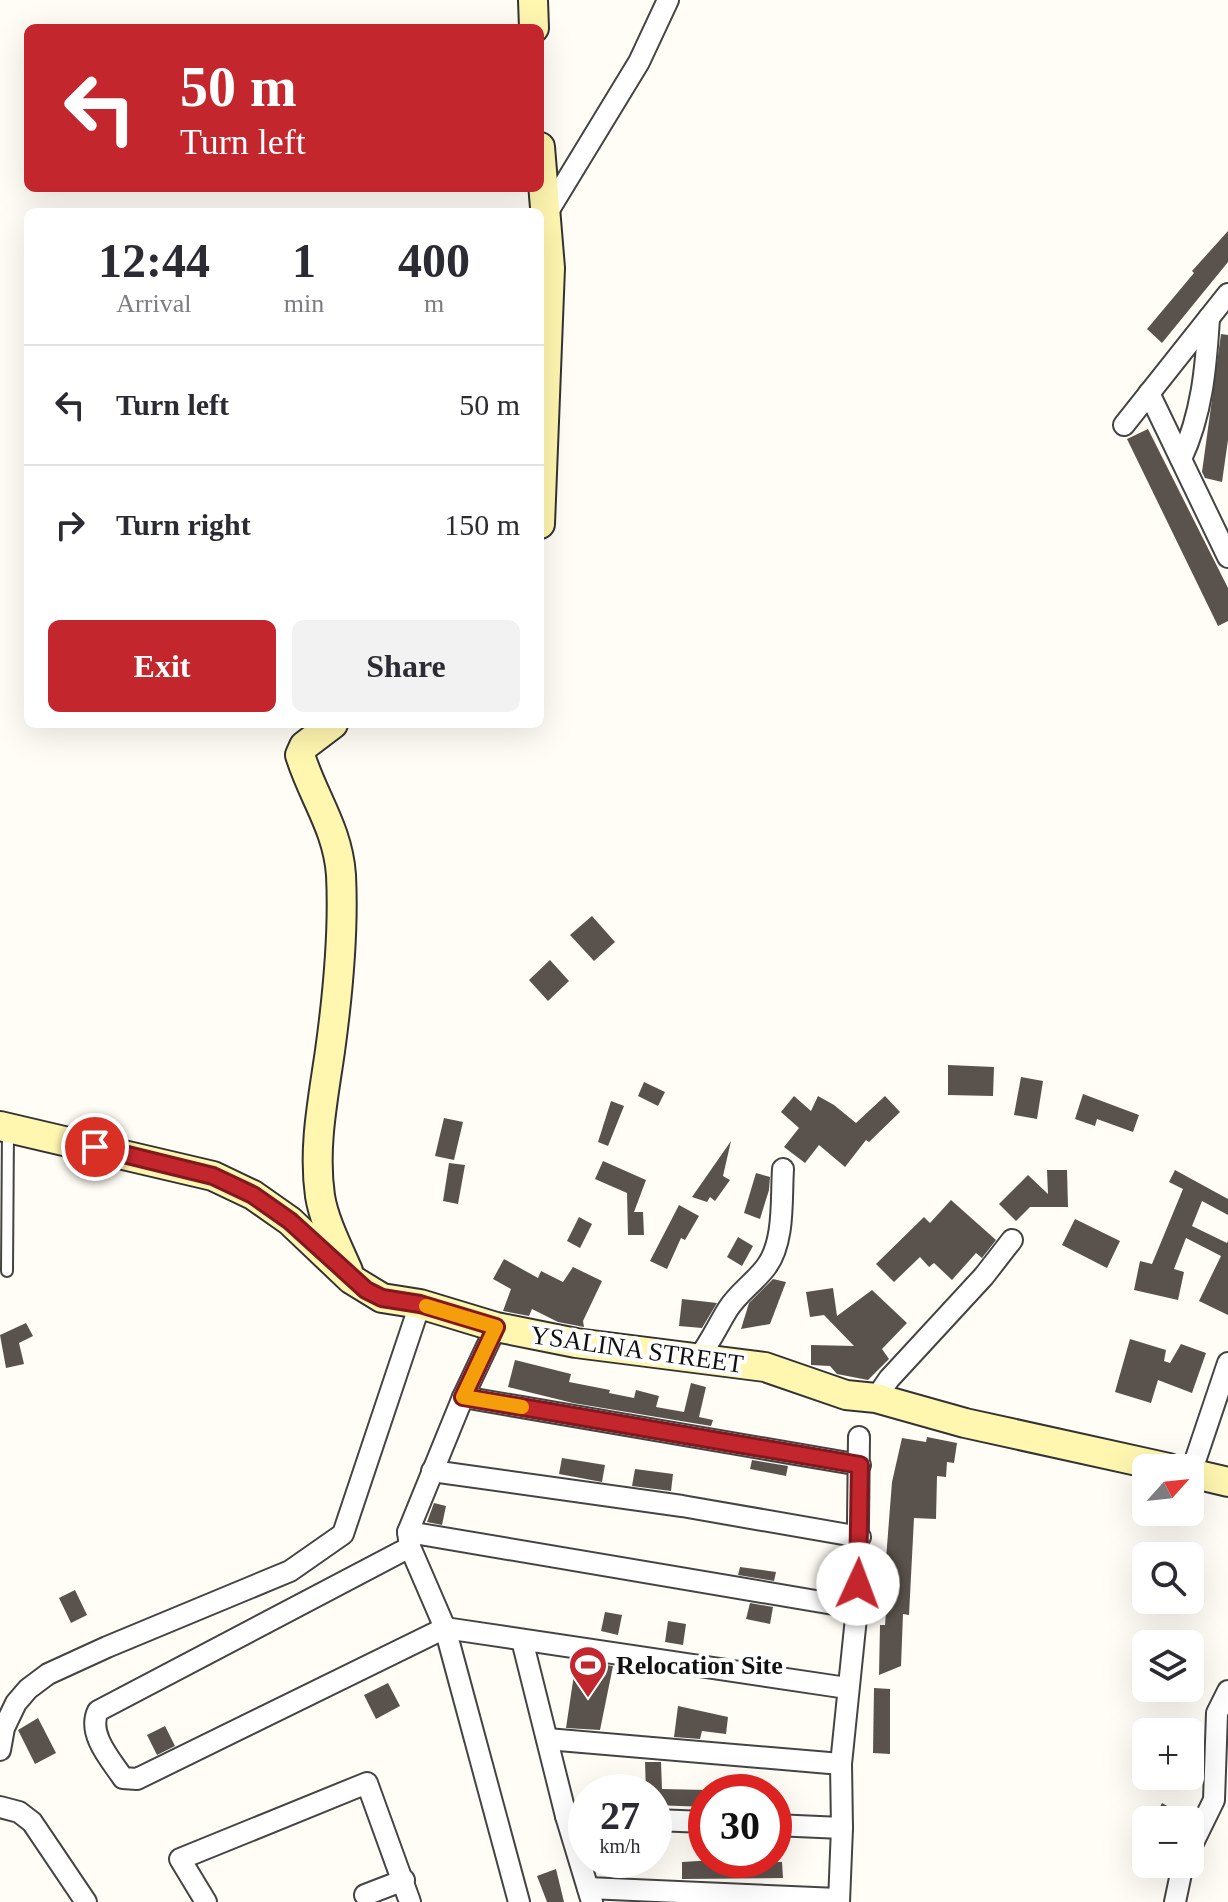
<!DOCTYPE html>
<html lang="en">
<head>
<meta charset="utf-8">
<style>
  body { margin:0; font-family:Georgia,serif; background:#f2f2f3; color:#2b2b33; height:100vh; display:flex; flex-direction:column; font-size:30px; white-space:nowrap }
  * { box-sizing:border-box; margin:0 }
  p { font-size:26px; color:#7c7c81 }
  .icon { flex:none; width:44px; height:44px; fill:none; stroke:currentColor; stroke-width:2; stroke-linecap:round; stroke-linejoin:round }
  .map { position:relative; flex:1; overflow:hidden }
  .details { position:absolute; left:24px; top:208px; width:520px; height:520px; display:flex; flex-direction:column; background:#fff; border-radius:12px; box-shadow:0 8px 32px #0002 }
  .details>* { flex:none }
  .hud { position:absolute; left:24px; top:24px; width:520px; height:168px; border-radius:12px; box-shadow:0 8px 32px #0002; background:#c4262e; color:#fff; overflow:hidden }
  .needle { width:52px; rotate:63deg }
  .tools { position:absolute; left:1132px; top:1454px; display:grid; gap:16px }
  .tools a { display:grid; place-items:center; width:72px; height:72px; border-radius:12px; background:#fff; box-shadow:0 8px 32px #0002; font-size:40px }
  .speed { position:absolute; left:568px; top:1774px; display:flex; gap:16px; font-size:40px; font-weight:700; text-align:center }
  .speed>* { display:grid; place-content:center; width:104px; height:104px; border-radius:50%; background:#fff; box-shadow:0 8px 32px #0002; line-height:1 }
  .speed small { font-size:20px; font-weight:400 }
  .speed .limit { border:12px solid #d22; background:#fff; color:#111 }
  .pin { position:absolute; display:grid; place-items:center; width:68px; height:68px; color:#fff; margin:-34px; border:4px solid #fff; border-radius:50%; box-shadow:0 2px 8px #0007 }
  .me { position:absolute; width:88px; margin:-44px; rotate:2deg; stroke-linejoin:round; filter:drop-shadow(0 0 6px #0008) }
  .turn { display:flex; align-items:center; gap:28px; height:168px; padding:0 24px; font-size:36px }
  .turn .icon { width:104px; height:104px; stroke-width:2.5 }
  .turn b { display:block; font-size:56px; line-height:68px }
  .eta { display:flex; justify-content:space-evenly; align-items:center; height:136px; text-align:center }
  .eta b { font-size:48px; font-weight:800; line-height:56px }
  .button { display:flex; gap:16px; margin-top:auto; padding:16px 24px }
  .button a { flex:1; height:92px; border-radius:12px; background:#c4262e; color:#fff; font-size:32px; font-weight:800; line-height:92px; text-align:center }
  .button a+a { background:#f2f2f3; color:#2b2b33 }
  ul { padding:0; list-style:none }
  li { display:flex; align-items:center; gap:24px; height:120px; padding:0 24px; border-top:2px solid #e1e1e2 }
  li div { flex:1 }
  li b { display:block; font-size:30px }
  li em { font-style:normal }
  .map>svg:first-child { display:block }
</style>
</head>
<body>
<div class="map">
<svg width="1228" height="1902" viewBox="0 0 1228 1902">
  <rect width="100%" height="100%" fill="#fffdf5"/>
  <g fill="#5a524d">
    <path d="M1228,231V262L1162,343L1147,329L1194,273L1192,271Z"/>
    <path d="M1221,334L1228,335V440L1222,482L1205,478L1202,472Z"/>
    <path d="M1148,429L1228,588V621L1218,626L1127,439Z"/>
    <path d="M592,916L615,942L594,961L570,935Z"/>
    <path d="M550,960L569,981L548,1001L529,980Z"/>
    <path d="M948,1065L994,1067L993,1096L948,1095Z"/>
    <path d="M1021,1077L1043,1081L1037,1119L1014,1115Z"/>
    <path d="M644,1082L665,1092L658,1106L638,1096Z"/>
    <path d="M1083,1094L1139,1115L1133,1132L1097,1119L1095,1126L1075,1119Z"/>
    <path d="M794,1096L811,1111L818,1096L834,1105L856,1123L885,1096L900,1112L869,1142L866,1140L845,1167L819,1145L805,1163L784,1147L799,1128L781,1112Z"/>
    <path d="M611,1101L624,1106L608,1146L598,1142Z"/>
    <path d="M444,1118L463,1122L454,1160L435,1156Z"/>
    <path d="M731,1141L723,1176L730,1180L715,1201L710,1197L707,1202L692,1197Z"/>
    <path d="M603,1161L646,1180L634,1212H643L644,1235H628L627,1193L595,1179Z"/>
    <path d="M449,1163L465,1165L458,1204L443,1201Z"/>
    <path d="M1047,1170H1067L1068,1207H1030L1016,1221L999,1204L1028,1175L1048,1194Z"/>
    <path d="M1175,1170L1228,1199V1215L1202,1201L1192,1226L1227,1243L1228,1241V1315L1199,1301L1221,1256L1186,1238L1174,1269L1184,1272L1178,1300L1134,1290L1140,1261L1152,1264L1183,1189L1169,1182Z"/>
    <path d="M756,1173L770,1177L769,1190L760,1219L744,1213Z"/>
    <path d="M951,1200L996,1240L982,1258L976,1253L952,1280L934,1263L929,1267L920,1257L894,1282L876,1264L924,1217L930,1223Z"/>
    <path d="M679,1205L699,1216L685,1240L681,1238L667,1269L650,1261Z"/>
    <path d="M579,1217L592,1224L580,1248L567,1241Z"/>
    <path d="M1075,1219L1120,1241L1107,1268L1062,1245Z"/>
    <path d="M738,1237L753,1246L742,1266L727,1257Z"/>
    <path d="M504,1259L538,1278L541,1271L563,1282L573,1267L602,1281L583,1321L584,1327L558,1322L532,1309L529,1316L503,1311L511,1289L493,1279Z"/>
    <path d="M773,1279L786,1282L770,1324L741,1329L749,1303Z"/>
    <path d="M833,1288L837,1316L872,1290L907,1323L882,1349L889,1359L868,1380L837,1374L830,1366L811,1365V1345L854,1346L824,1315L810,1317L806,1292Z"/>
    <path d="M682,1299L717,1303L702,1328L679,1326Z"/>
    <path d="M26,1323L33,1336L19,1343L24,1364L6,1368L0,1335Z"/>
    <path d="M1130,1339L1166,1350L1164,1361L1170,1363L1181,1344L1206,1353L1192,1393L1158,1380L1151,1403L1115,1392Z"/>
    <path d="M515,1360L571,1374L569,1382L610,1390L609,1393L634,1398L636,1390L659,1396L656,1407L684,1412L691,1383L706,1387L699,1417L713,1420L711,1426L573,1403L508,1387Z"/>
    <path d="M927,1437L957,1443L954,1463L947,1462L946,1477L937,1476L936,1519L914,1518L909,1615L903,1614L901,1666L879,1675L880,1625H885L889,1572H885L892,1482L902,1438L926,1442Z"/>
    <path d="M562,1458L605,1465L602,1482L559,1474Z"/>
    <path d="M752,1460L788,1466L786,1476L750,1469Z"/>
    <path d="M635,1469L673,1474L671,1491L632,1486Z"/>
    <path d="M434,1503L446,1506L442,1525L427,1522Z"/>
    <path d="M740,1567L776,1572L774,1581L738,1575Z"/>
    <path d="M75,1590L87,1615L71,1623L59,1598Z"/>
    <path d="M750,1603L773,1607L770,1624L746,1619Z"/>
    <path d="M605,1612L622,1615L618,1635L601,1631Z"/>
    <path d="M668,1621L686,1624L683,1645L665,1642Z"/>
    <path d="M576,1661L613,1666L600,1730L566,1728Z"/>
    <path d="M388,1683L400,1706L376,1719L364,1695Z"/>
    <path d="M874,1688L890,1689V1754L873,1753Z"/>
    <path d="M678,1706L728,1717L726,1734L702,1731L700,1739L674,1737Z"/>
    <path d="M38,1718L56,1753L35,1764L18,1730Z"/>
    <path d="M165,1726L175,1746L157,1755L147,1735Z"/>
    <path d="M645,1762H661L662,1789L706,1790V1807L654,1805V1792H646Z"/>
    <path d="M1162,1803L1190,1819V1820H1153Z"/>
    <path d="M715,1860H723V1863L782,1862L783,1878L682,1879V1862Z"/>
    <path d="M556,1869L564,1902H547L537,1876Z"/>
  </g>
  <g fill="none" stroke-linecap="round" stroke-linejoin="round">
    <g stroke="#444" stroke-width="14">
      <path id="lane" d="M7,1271L8,1129"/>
    </g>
    <g stroke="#444" stroke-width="24">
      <g id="street">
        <path d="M547,213L639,62L668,0"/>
        <path d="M1149,393L1228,557"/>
        <path d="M1124,425L1228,294"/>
        <path d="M1181,459C1202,414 1206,368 1209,318"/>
        <path d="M496,1327L463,1397L408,1532L410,1547L445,1628L519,1902"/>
        <path d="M699,1357C711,1341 718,1325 728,1309C738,1293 755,1282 766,1267C785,1242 781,1199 783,1169"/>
        <path d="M463,1397L860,1465"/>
        <path d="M876,1398L889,1379L984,1276L1012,1240"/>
        <path d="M432,1471L682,1506L860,1537"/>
        <path d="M1191,1473L1228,1363"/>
        <path d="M408,1532L857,1608"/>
        <path d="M410,1547L98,1711C87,1734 111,1760 123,1778L137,1779L445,1628L847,1688"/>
        <path d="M522,1640L566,1816L592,1902"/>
        <path d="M547,1739L841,1764"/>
        <path d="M0,1750L4,1728L16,1703L28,1689L48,1674L107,1647L290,1571L343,1534L420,1304"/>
        <path d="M0,1807L19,1812L32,1822L86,1902"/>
        <path d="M566,1816L586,1817"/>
        <path d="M654,1820L706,1822"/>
        <path d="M774,1825L842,1828"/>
        <path d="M1190,1849L1214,1800L1217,1713L1228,1691"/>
        <path d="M588,1888L838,1899"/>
        <path d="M365,1895L404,1880"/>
        <path d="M206,1902L180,1859L367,1783L410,1902"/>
        <path d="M839,1902L842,1828L841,1764L857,1608L859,1437"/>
        <path d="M1175,1902L1183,1864"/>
      </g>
    </g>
    <g stroke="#333" stroke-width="32">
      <g id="secondary">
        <path d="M533,0L534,28"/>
        <path d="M540,147L550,268L540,524"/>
        <path d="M333,724L304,746L300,755C313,797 338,829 341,875C344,934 338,993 330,1051C323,1100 313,1147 320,1196C324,1221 338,1248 348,1271"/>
        <path d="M0,1126L213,1176L253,1195L290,1221L351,1279L382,1298L420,1304L496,1327L576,1343L765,1367L846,1395L876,1398L965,1423L1169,1468"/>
        <path d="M1190,1473L1228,1482"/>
      </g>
    </g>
    <use href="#lane" stroke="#fff" stroke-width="10"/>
    <use href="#street" stroke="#fff" stroke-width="20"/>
    <use href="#secondary" stroke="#fff6b0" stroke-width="28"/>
  </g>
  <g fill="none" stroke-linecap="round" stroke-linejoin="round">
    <g stroke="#7f191e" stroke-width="20">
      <path id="route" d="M95,1147L213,1176L253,1195L290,1221L366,1290L382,1298L420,1304L496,1327L463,1397L860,1465L858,1584"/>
    </g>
    <use href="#route" stroke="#c4262e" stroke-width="14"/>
    <path stroke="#f59e0b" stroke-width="14" d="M426,1306L496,1327L463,1397L522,1407"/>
  </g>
  <defs>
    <g id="stadium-pin" transform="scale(2)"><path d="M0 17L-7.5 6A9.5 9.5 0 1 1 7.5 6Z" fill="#c4262e" stroke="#fff"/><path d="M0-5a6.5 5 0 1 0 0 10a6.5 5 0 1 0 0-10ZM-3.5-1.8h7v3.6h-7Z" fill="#fff"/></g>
  </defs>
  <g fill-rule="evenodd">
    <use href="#stadium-pin" x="588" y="1665"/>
  </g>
  <g text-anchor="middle" stroke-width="8" stroke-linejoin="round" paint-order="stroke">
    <g font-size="26" fill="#111" stroke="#fff">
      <text transform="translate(637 1349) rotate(8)" y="9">YSALINA STREET</text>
    </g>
    <g font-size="26" font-weight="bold" fill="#111" stroke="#fff" text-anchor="start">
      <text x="616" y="1674">Relocation Site</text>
    </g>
  </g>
</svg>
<div class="tools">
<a><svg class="needle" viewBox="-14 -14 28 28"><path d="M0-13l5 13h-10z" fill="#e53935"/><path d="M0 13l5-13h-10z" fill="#7c7c81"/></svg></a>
<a><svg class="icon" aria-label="search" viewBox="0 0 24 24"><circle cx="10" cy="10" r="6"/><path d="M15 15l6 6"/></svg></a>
<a><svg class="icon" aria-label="layers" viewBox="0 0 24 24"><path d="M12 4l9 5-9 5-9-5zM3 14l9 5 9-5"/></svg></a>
<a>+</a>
<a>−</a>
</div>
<div class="speed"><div>27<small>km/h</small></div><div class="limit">30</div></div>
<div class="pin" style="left:95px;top:1147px;background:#d93025"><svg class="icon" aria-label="arrive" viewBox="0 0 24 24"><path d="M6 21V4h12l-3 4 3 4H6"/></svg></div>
<svg class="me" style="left:858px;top:1584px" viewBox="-20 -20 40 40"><circle r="19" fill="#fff"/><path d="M0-13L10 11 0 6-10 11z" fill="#c4262e"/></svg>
<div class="hud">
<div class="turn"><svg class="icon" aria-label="left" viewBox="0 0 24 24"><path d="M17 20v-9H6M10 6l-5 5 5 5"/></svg><div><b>50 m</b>Turn left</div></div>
</div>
<section class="details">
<div class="eta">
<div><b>12:44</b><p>Arrival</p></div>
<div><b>1</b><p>min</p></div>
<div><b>400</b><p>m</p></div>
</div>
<ul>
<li><svg class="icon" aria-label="left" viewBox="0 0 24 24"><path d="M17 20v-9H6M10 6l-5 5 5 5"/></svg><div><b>Turn left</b></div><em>50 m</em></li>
<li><svg class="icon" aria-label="right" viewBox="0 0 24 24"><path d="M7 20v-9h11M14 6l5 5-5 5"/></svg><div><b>Turn right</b></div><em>150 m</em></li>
</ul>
<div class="button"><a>Exit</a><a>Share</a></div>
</section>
</div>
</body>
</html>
